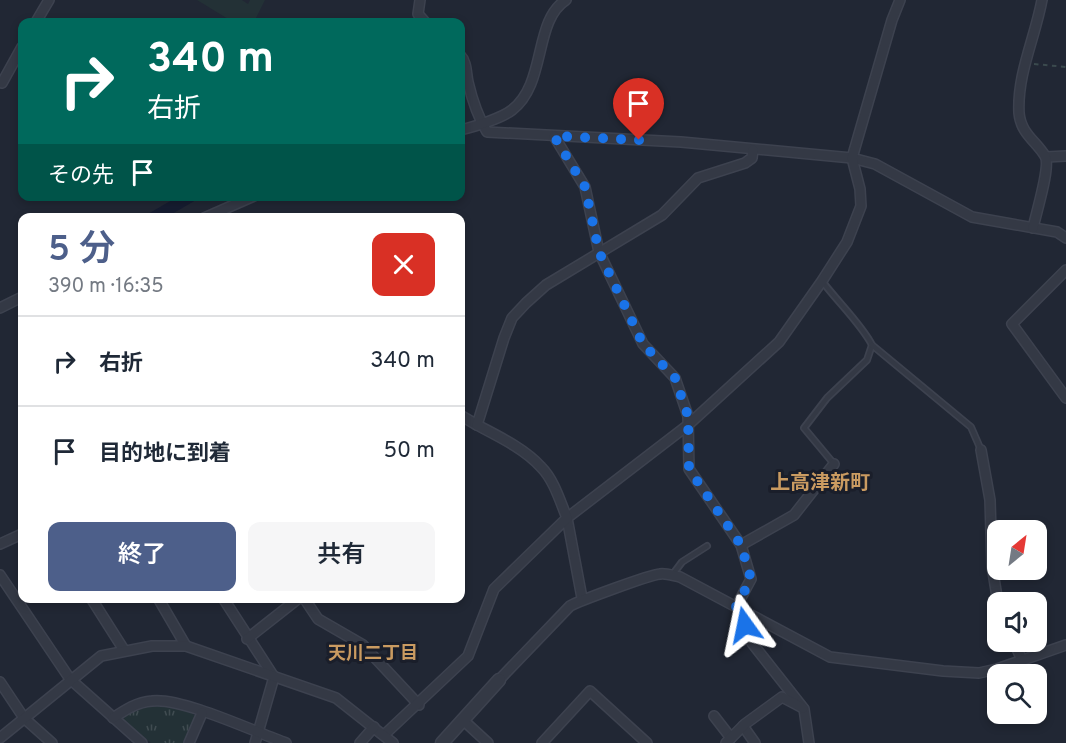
<!DOCTYPE html>
<html lang="ja">
<head>
<meta charset="utf-8">
<style>
  body { margin:0; font-family:Overpass,"Noto Sans JP",sans-serif; background:#f6f6f7; color:#1f2937; height:100vh; display:flex; flex-direction:column; font-size:22px; white-space:nowrap }
  * { box-sizing:border-box; margin:0 }
  p { font-size:20px; color:#747a83 }
  .icon { flex:none; width:33px; height:33px; fill:none; stroke:currentColor; stroke-width:2; stroke-linecap:round; stroke-linejoin:round }
  .map { position:relative; flex:1; overflow:hidden }
  .sheet { position:absolute; left:18px; top:213px; width:447px; height:390px; display:flex; flex-direction:column; background:#fff; border-radius:12px; box-shadow:0 3px 9px #0003 }
  .sheet>* { flex:none }
  .top-card { position:absolute; left:18px; top:18px; width:447px; height:183px; border-radius:12px; box-shadow:0 3px 9px #0003; background:#00695c; color:#fff; overflow:hidden }
  .needle { width:39px; rotate:30deg }
  .buttons { position:absolute; left:987px; top:520px; display:grid; gap:12px }
  .buttons a { display:grid; place-items:center; width:60px; height:60px; border-radius:12px; background:#fff; box-shadow:0 3px 9px #0003; font-size:30px }
  .pin { position:absolute; display:grid; place-items:center; width:51px; height:51px; color:#fff; margin:-62px -26px; border-radius:50% 50% 50% 0; rotate:-45deg; box-shadow:0 0 6px #0007 }
  .pin .icon { rotate:45deg }
  .me { position:absolute; width:66px; margin:-33px; rotate:348deg; stroke-linejoin:round; filter:drop-shadow(0 0 4px #0008) }
  .turn { display:flex; align-items:center; gap:21px; height:126px; padding:0 30px; font-size:27px }
  .turn .icon { width:78px; height:78px; stroke-width:2.5 }
  .turn b { display:block; font-size:42px; line-height:51px }
  .then { display:flex; align-items:center; height:57px; padding:0 30px; background:#0003; gap:12px; font-size:22px }
  .round { display:grid; place-items:center; flex:none; width:63px; height:63px; border-radius:12px; background:#f6f6f7 }
  .overview { display:flex; align-items:center; justify-content:space-between; height:102px; padding:0 30px }
  h1 { font-size:36px; font-weight:600; line-height:45px; color:#4d5f8a }
  .cta { display:flex; gap:12px; margin-top:auto; padding:12px 30px }
  .cta a { flex:1; height:69px; border-radius:12px; background:#4d5f8a; color:#fff; font-size:24px; font-weight:600; line-height:69px; text-align:center }
  .cta a+a { background:#f6f6f7; color:#1f2937 }
  ul { padding:0; list-style:none }
  li { display:flex; align-items:center; gap:18px; height:90px; padding:0 30px; border-top:2px solid #e0e1e3 }
  li div { flex:1 }
  li b { display:block; font-size:22px }
  li em { font-style:normal }
  .map>svg:first-child { display:block }
</style>
</head>
<body>
<div class="map">
<svg width="1066" height="743" viewBox="0 0 1066 743">
  <defs>
    <pattern id="park-tufts" width="24" height="20" patternUnits="userSpaceOnUse" patternTransform="scale(1.5)"><rect width="24" height="20" fill="#233136"/><path d="M3 7l-1-3M5 7V3M7 7l1-3M15 17l-1-3M17 17v-4M19 17l1-3" fill="none" stroke="#404c51"/></pattern>
  </defs>
  <rect width="100%" height="100%" fill="#212734"/>
  <path fill="#233136" d="M197,0H242L248,4L250,0H265L254,22H233Z"/>
  <path fill="url(#park-tufts)" d="M152,705L187,710L197,717L185,743H151L124,720L125,715Z"/>
  <g fill="none" stroke-linecap="round" stroke-linejoin="round">
    <path stroke="#161d31" stroke-width="12" d="M153,218L191,196"/>
    <g stroke="#3d424f" stroke-width="8">
      <g id="service">
        <path d="M822,281C837,301 862,325 872,345L867,360L827,398L804,428L834,464"/>
        <path d="M872,345L971,427L981,450"/>
        <path d="M673,574L682,562L707,546"/>
      </g>
    </g>
    <g stroke="#3d424f" stroke-width="12">
      <g id="minor">
        <path d="M420,0L418,14L425,22"/>
        <path d="M36,22L49,0"/>
        <path d="M460,55C467,62 466,73 468,82C472,99 478,117 487,132L681,142L852,158L875,164L972,217L1057,232L1066,238"/>
        <path d="M2,83L22,47"/>
        <path d="M460,130C474,127 502,118 512,110C547,83 533,21 566,0"/>
        <path d="M554,136L585,187L599,252L643,344L675,378L688,416L689,469L741,545L751,579L736,607"/>
        <path d="M1046,157L1066,156"/>
        <path d="M204,218L254,196"/>
        <path d="M1033,228C1036,213 1051,166 1045,156C1036,141 1021,134 1019,113C1017,74 1035,38 1042,0"/>
        <path d="M1066,270L1012,324L1066,398"/>
        <path d="M0,308L22,297"/>
        <path d="M460,415L477,425"/>
        <path d="M981,450L990,500L992,566L998,603"/>
        <path d="M0,544L22,534"/>
        <path d="M741,545L794,515L834,464"/>
        <path d="M0,575L70,679L142,743"/>
        <path d="M91,598L124,650"/>
        <path d="M158,598L186,646"/>
        <path d="M223,598L274,677L255,743"/>
        <path d="M304,598L318,619L363,645L419,705"/>
        <path d="M582,598L567,518L688,425L779,342L822,281L847,242L861,206L860,189L852,158L892,20L900,0"/>
        <path d="M743,611L752,643L804,709L809,743"/>
        <path d="M247,639L299,598"/>
        <path d="M1014,642L1022,660"/>
        <path d="M499,680L570,606C579,601 649,575 660,574C666,573 674,576 680,577L830,657L943,671L979,673L997,669L1066,645"/>
        <path d="M0,682L24,718L52,743"/>
        <path d="M714,716L731,738"/>
        <path d="M113,718C125,710 137,702 152,701C181,697 255,732 286,743"/>
        <path d="M463,720L488,743"/>
        <path d="M743,726L755,743"/>
        <path d="M384,735L468,656L494,589L567,518C560,501 554,480 541,467C525,449 498,436 477,425L504,338L512,318L526,303L546,285L662,215L698,178L745,163L752,158L753,150"/>
        <path d="M0,738L101,656L152,646H186L336,698L393,743"/>
        <path d="M189,743L202,713"/>
        <path d="M360,743L374,727"/>
        <path d="M542,743L590,691L647,743"/>
        <path d="M726,743L745,724L782,697L803,708"/>
      </g>
    </g>
    <g stroke="#3d424f" stroke-width="15">
      <path id="tertiary" d="M442,743L499,680"/>
    </g>
    <path stroke="#3b4a4e" stroke-width="2" stroke-dasharray="4.5 4.5" stroke-linecap="butt" d="M1034,64L1066,67"/>
    <use href="#service" stroke="#343945" stroke-width="4.5"/>
    <use href="#minor" stroke="#343945" stroke-width="9"/>
    <use href="#tertiary" stroke="#343945" stroke-width="12"/>
  </g>
  <g fill="none" stroke-linecap="round" stroke-linejoin="round">
    <path stroke="#1a73e8" stroke-width="10" stroke-dasharray="0 18" d="M639,140L554,136L585,187L599,252L643,344L675,378L688,416L689,469L741,545L751,579L736,607L743,611L745,625"/>
  </g>
  <g text-anchor="middle" stroke-width="6" stroke-linejoin="round" paint-order="stroke">
    <g font-size="18" font-weight="bold" fill="#ca9b61" stroke="#1a1e2a">
      <text x="373" y="659">天川二丁目</text>
    </g>
    <g font-size="20" font-weight="bold" fill="#ca9b61" stroke="#1a1e2a">
      <text x="820" y="489">上高津新町</text>
    </g>
  </g>
</svg>
<div class="buttons">
<a><svg class="needle" viewBox="-14 -14 28 28"><path d="M0-13l5 13h-10z" fill="#e53935"/><path d="M0 13l5-13h-10z" fill="#747a83"/></svg></a>
<a><svg class="icon" aria-label="sound" viewBox="0 0 24 24"><path d="M4 9h4l5-4v14l-5-4H4zM17 9q2 3 0 6"/></svg></a>
<a><svg class="icon" aria-label="search" viewBox="0 0 24 24"><circle cx="10" cy="10" r="6"/><path d="M15 15l6 6"/></svg></a>
</div>
<div class="pin" style="left:639px;top:140px;background:#d93025"><svg class="icon" aria-label="arrive" viewBox="0 0 24 24"><path d="M6 21V4h12l-3 4 3 4H6"/></svg></div>
<svg class="me" style="left:745px;top:625px" viewBox="-20 -20 40 40"><path d="M0-17L14 15 0 8-14 15z" fill="#1a73e8" stroke="#fff" stroke-width="4"/></svg>
<div class="top-card">
<div class="turn"><svg class="icon" aria-label="right" viewBox="0 0 24 24"><path d="M7 20v-9h11M14 6l5 5-5 5"/></svg><div><b>340 m</b>右折</div></div>
<div class="then">その先<svg class="icon" aria-label="arrive" viewBox="0 0 24 24"><path d="M6 21V4h12l-3 4 3 4H6"/></svg></div>
</div>
<section class="sheet">
<div class="overview"><div><h1>5 分</h1><p>390 m · 16:35</p></div><a class="round" style="background:#d93025;color:#fff"><svg class="icon" aria-label="close" viewBox="0 0 24 24"><path d="M6 6l12 12M18 6L6 18"/></svg></a></div>
<ul>
<li><svg class="icon" aria-label="right" viewBox="0 0 24 24"><path d="M7 20v-9h11M14 6l5 5-5 5"/></svg><div><b>右折</b></div><em>340 m</em></li>
<li><svg class="icon" aria-label="arrive" viewBox="0 0 24 24"><path d="M6 21V4h12l-3 4 3 4H6"/></svg><div><b>目的地に到着</b></div><em>50 m</em></li>
</ul>
<div class="cta"><a>終了</a><a>共有</a></div>
</section>
</div>
</body>
</html>
